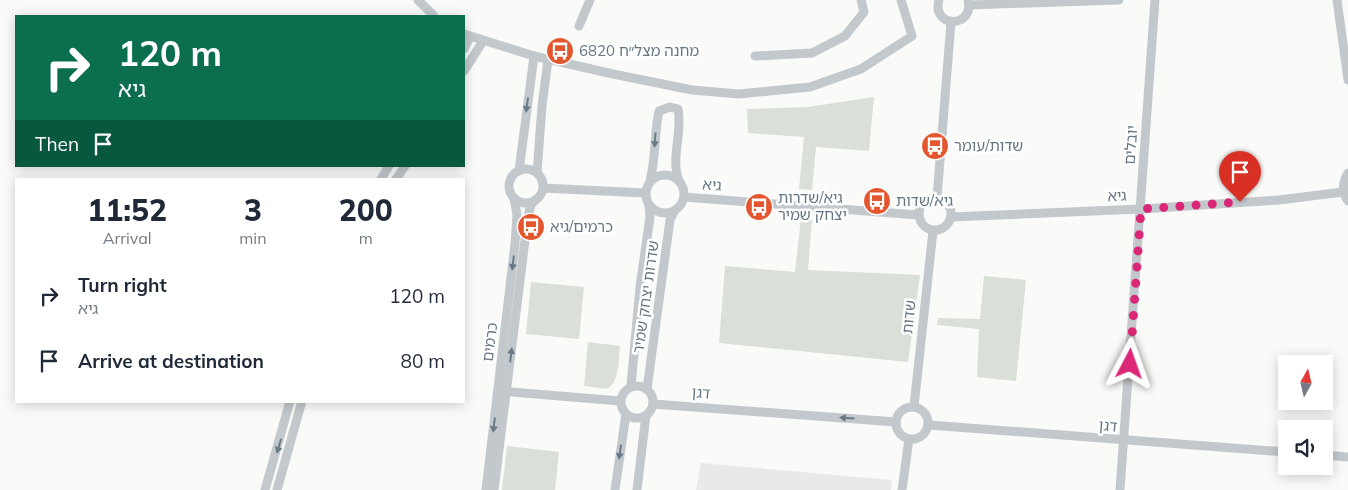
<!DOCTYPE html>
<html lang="en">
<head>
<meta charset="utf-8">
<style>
  body { margin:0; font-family:Mulish,"Noto Sans Hebrew",sans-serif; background:#f2f2f3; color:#1f2937; height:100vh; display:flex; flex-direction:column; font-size:19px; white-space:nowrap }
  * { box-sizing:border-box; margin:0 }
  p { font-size:16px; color:#747a83 }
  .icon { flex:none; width:28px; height:28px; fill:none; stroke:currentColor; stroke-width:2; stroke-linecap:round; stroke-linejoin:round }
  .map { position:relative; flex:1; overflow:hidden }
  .panel { position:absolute; left:15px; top:178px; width:450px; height:225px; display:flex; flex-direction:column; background:#fff; border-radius:0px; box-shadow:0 2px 12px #0003 }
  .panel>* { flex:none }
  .guide { position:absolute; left:15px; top:15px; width:450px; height:152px; border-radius:0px; box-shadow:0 2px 12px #0003; background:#0b6e4f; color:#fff; overflow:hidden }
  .needle { width:32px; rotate:8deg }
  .tools { position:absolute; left:1278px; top:355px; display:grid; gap:10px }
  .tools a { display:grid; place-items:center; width:55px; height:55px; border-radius:0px; background:#fff; box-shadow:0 2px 12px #0003; font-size:25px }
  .pin { position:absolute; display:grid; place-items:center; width:42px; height:42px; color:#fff; margin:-51px -21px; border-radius:50% 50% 50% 0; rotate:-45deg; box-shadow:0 0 5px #0007 }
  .pin .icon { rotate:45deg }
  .me { position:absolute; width:55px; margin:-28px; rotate:4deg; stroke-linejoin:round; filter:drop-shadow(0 0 4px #0008) }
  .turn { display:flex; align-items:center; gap:18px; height:105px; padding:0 20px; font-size:22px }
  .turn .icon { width:65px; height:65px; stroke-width:2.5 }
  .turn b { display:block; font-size:35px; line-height:42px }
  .then { display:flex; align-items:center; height:48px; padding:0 20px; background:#0003; gap:10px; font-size:19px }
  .eta { display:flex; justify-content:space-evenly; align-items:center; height:85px; text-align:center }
  .eta b { font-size:30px; font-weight:800; line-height:35px }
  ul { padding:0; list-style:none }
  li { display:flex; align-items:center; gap:15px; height:65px; padding:0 20px }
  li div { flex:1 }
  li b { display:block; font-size:19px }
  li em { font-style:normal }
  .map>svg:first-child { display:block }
</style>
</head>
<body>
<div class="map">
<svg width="1348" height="490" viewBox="0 0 1348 490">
  <rect width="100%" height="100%" fill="#fafaf8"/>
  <path fill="#e8e9e9" d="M701,463L892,480L891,490H696Z"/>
  <g fill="#dadfd7">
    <path d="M874,97L869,151L816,147L812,190L799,189L804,137L748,133L747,109L808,107Z"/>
    <path d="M801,218L812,219L808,270L920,275L908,362L719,343L725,266L795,272Z"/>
    <path d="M984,276L1026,280L1016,381L977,377L979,329L937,325L938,318L980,319Z"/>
    <path d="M531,282L584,287L579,339L526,334Z"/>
    <path d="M588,342L620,346C619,355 619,384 608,388C602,390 591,386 584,386Z"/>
    <path d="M507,446L559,452L555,490H502Z"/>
  </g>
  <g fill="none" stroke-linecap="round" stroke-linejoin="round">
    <g stroke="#c3c8cc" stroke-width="9">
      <path d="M418,0L434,16"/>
      <path d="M939,0C931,28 975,29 968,0"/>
      <path d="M1337,0L1348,80"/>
      <path d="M969,5L1119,0"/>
      <path d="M579,26L590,0"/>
      <path d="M464,34L534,56L613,74L692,90L739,94L810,87L861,69L912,36L901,0"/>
      <path d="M464,49L470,37"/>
      <path d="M755,56L812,53L845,36L864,12L861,0"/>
      <path d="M464,71L483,41"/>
      <circle cx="526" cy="186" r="17"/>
      <path d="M519,171L534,56"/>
      <path d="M537,173L542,106L548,60"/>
      <path d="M1348,173C1342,183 1342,192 1348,201"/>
      <circle cx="665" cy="194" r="19"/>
      <path d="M381,179L389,166"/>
      <path d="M396,179L405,166"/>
      <path d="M650,181C656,158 654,134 659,111L670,107L678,109C683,133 670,158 679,181"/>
      <path d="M543,188L645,193"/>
      <path d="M684,197L918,215"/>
      <circle cx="935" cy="214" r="16"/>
      <path d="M937,198L951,22"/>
      <path d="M951,217L1141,209L1279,200L1343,192"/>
      <circle cx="637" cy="402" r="16"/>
      <path d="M631,386L640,287L650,217L649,205"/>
      <path d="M647,389L670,220L675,210"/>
      <path d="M500,391L620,401"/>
      <path d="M653,404L896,422"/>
      <path d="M914,406L933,231"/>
      <circle cx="912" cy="423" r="16"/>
      <path d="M929,425L1286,452"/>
      <path d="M1324,455L1348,457"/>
      <path d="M265,490L290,401"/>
      <path d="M277,490L302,401"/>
      <path d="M486,490L515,244L517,215L514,198"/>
      <path d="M494,490L528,216L531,205L535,200"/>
      <path d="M615,490L626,414"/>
      <path d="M637,490L646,415"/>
      <path d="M902,490L909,439"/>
      <path d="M1120,490L1155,0"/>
    </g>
  </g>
  <defs><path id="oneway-solid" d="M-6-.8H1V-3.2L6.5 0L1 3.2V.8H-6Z" transform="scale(1.25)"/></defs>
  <g fill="#6a7a87">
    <use href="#oneway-solid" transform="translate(527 105) rotate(98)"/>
    <use href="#oneway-solid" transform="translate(655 140) rotate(94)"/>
    <use href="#oneway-solid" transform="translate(513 263) rotate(97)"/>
    <use href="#oneway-solid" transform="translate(511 355) rotate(-83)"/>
    <use href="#oneway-solid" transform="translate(847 418) rotate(-176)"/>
    <use href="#oneway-solid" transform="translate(494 425) rotate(97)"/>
    <use href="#oneway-solid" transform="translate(279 446) rotate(107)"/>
    <use href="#oneway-solid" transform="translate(620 452) rotate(98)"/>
  </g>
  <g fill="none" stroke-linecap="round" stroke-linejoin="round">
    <path stroke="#db2777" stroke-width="9" stroke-dasharray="0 16.2" d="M1130,364L1141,209L1240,202"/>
  </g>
  <defs>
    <g id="bus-disc" transform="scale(1.4375)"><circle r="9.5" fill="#e4572e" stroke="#fff"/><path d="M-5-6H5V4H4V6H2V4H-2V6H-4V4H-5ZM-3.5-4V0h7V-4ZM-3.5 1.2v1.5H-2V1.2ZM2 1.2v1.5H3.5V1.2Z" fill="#fff"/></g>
  </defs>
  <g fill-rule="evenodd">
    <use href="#bus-disc" x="560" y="51"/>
    <use href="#bus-disc" x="935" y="146"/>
    <use href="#bus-disc" x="877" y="201"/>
    <use href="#bus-disc" x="759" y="207"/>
    <use href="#bus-disc" x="531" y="227"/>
  </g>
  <g text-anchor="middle" stroke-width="5" stroke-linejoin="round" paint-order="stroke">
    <g font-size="15" fill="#657683" stroke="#fff" text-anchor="start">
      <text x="579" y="56">מחנה מצל״ח 6820</text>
      <text x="954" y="151">שדות/עומר</text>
      <text x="778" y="203">גיא/שדרות<tspan x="778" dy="17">יצחק שמיר</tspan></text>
      <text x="896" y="206">גיא/שדות</text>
      <text x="550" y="232">כרמים/גיא</text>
    </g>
    <g font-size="15" fill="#657683" stroke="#fff">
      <text transform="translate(1131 145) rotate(-86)" y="5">יובלים</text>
      <text transform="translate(712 185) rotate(5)" y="5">גיא</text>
      <text transform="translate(1117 196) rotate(-2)" y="5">גיא</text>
      <text transform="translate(646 297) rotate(-82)" y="5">שדרות יצחק שמיר</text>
      <text transform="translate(909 317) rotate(-84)" y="5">שדות</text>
      <text transform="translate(490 342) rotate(-83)" y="5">כרמים</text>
      <text transform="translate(701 393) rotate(4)" y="5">דגן</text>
      <text transform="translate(1108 426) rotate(5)" y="5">דגן</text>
    </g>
  </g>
</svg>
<div class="tools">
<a><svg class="needle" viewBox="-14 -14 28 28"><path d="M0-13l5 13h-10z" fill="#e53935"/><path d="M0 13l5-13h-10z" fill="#747a83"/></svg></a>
<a><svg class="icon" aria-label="sound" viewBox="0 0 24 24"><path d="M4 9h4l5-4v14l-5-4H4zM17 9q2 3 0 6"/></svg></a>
</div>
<div class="pin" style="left:1240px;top:202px;background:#d93025"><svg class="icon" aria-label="arrive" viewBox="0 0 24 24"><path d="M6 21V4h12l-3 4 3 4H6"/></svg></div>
<svg class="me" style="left:1130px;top:364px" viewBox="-20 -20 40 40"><path d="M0-17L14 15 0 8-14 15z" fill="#db2777" stroke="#fff" stroke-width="4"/></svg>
<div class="guide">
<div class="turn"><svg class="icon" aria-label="right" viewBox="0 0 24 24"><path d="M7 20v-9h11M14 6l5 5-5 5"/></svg><div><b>120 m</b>גיא</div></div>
<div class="then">Then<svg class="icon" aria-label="arrive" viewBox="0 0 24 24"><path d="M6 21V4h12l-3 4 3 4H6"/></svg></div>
</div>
<section class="panel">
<div class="eta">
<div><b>11:52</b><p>Arrival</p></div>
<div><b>3</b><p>min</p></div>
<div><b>200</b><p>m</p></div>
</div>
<ul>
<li><svg class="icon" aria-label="right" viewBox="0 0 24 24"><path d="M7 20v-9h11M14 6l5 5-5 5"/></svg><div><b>Turn right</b><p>גיא</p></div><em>120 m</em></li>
<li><svg class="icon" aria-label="arrive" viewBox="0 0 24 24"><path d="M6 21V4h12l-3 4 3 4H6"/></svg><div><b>Arrive at destination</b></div><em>80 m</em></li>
</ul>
</section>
</div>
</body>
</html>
